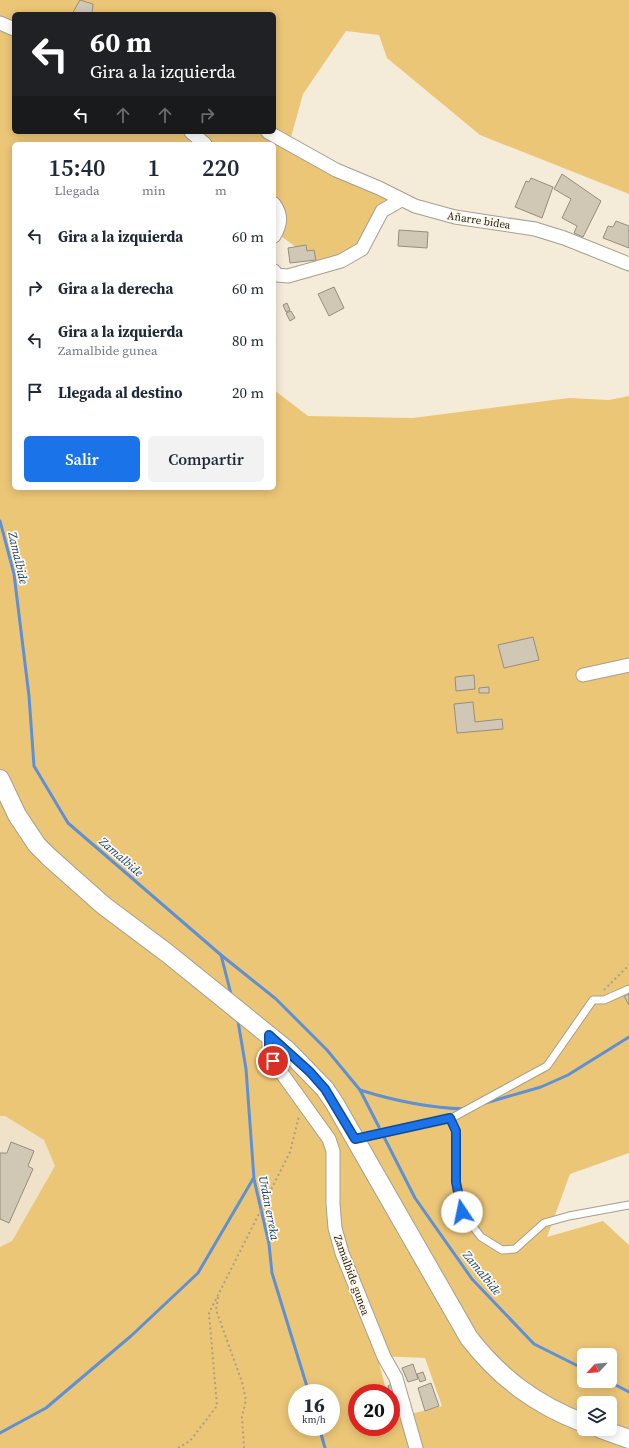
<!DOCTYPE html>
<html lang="es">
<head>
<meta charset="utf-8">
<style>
  body { margin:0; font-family:"Source Serif 4",serif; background:#f2f2f3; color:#1f2937; height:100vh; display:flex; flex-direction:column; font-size:15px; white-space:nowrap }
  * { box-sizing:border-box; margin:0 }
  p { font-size:13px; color:#747a83 }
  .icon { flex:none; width:22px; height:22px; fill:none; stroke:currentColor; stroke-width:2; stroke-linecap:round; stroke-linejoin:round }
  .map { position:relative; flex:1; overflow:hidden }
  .sheet { position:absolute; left:12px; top:142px; width:264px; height:348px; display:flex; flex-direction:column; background:#fff; border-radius:6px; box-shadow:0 2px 10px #0003 }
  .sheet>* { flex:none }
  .hud { position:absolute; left:12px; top:12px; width:264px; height:122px; border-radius:6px; box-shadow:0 2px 10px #0003; background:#202124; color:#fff; overflow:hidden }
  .needle { width:26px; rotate:244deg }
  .buttons { position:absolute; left:577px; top:1348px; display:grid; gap:8px }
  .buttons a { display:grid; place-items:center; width:40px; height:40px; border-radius:6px; background:#fff; box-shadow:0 2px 10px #0003; font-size:20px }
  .speed { position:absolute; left:288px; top:1384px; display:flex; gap:8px; font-size:20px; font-weight:700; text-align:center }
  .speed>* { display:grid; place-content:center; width:52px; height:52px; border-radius:50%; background:#fff; box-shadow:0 2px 10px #0003; line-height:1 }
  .speed small { font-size:10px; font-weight:400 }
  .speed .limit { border:6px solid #d22; background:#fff; color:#111 }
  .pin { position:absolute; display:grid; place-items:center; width:34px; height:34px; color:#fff; margin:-17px; border:2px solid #fff; border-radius:50%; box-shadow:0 1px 4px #0007 }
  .me { position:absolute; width:44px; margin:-22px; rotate:349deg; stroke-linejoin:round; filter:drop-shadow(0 0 3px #0008) }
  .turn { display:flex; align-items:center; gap:14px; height:84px; padding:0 12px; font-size:18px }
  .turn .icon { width:52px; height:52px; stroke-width:2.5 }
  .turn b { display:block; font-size:28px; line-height:34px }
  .lanes { display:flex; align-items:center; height:38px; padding:0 12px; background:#0003; justify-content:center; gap:20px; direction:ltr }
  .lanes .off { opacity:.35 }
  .eta { display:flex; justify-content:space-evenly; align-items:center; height:68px; text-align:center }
  .eta b { font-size:24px; font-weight:600; line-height:28px }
  .primary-button { display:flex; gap:8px; margin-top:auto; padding:8px 12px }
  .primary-button a { flex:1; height:46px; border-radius:6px; background:#1a73e8; color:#fff; font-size:16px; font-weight:600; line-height:46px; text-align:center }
  .primary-button a+a { background:#f2f2f3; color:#1f2937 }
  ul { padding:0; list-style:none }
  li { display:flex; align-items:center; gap:12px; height:52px; padding:0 12px }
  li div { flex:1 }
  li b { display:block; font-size:15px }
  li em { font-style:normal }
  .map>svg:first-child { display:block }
</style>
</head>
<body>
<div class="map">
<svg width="629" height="1448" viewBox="0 0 629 1448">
  <rect width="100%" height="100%" fill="#f5ebd9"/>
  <path fill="#efe2c8" d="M0,1116H5L44,1140L55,1166L12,1241L0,1247Z"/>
  <path fill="#ecc677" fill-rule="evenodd" d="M0,0H629V194L480,135L387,58L379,35L346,31L303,94L290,141L389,193L362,246L323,267L274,231V144H14V488H274V390L308,416L413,418L569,398L609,400L629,396V1153L570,1174L547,1237L603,1221L629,1245V1448H0V1247L12,1241L55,1166L44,1140L5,1116H0ZM14,14H274V132H14ZM584,1355H610V1381H584ZM377,1356L425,1358L442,1406L395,1418L391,1405V1427H357V1393H387ZM297,1393H331V1427H297ZM584,1403H610V1429H584Z"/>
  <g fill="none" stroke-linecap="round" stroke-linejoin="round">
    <g stroke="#5f90d4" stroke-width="3">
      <path d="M0,521L14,574L29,696L34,766L68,823L221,955L276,999L327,1050L360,1090L379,1127"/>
      <path d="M221,955L231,994"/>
      <path d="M238,1021L246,1069L254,1179L269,1244L272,1273L309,1393"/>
      <path d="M360,1090C395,1101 429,1108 465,1109"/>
      <path d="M482,1104L541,1087L568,1075L629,1037"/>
      <path d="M384,1137L415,1198L472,1279L534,1344L584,1369"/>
      <path d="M608,1381L629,1392"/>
      <path d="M319,1427L325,1448"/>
      <path d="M0,1433L46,1408L131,1336L198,1273L253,1179"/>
    </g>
  </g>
  <g fill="#d0c7b5" stroke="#968e7d">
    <path d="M80,0L93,4L92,14H72Z"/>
    <path d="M562,174L601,201L583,237L574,233L577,226L562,218L571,199L554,189Z"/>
    <path d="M531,178L553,187L542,218L515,207L526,181L529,182Z"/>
    <path d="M616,221L629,226V248L603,238L608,226L613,227Z"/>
    <path d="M399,230L428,232L427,248L398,246Z"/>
    <path d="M306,245L307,251L314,250L316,260L290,263L288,248Z"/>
    <path d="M334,287L344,308L329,316L318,294Z"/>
    <path d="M287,303L290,310L286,312L283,305Z"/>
    <path d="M291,311L295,318L290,321L286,313Z"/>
    <path d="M533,637L539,660L504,668L498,645Z"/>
    <path d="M474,675L475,689L456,691L455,677Z"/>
    <path d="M489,687V693H479V688Z"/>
    <path d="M473,702L475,722L502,719L503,729L457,733L454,704Z"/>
    <path d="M629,994V1005L624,996Z"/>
    <path d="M11,1142L34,1151L28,1166L33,1169L9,1223L0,1219V1153H7Z"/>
    <path d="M413,1364L418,1379L408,1382L402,1368Z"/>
    <path d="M423,1372L426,1380L420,1382L417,1374Z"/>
    <path d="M393,1383L399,1399L394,1401L388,1390L389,1389L388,1386Z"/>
    <path d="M431,1383L439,1406L425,1411L418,1388Z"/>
  </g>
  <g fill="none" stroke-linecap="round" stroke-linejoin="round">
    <g stroke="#a79e8d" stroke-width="9">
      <g id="service">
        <path d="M450,1119L456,1131V1182L462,1212L481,1237L502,1250L515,1249L544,1223L569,1216L629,1205"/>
        <path d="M355,1139L450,1119L547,1066L593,1000H604L629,989"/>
      </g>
    </g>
    <g stroke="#a79e8d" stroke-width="15">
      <g id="minor">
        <path d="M0,23L14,29"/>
        <path d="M191,132L205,144"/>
        <path d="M268,132L336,170L379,188L415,206L455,217L535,229L564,238L629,264"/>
        <path d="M274,204C282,215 281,224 274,236"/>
        <path d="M274,271L277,275L288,276L341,261L362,249L382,211L401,200"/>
        <path d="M583,675L629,665"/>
        <path d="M269,1035V1050L273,1061L329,1139L333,1151V1204L335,1228L342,1253L384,1357L396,1378L416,1448"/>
      </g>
    </g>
    <g stroke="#a79e8d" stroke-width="20">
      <g id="secondary">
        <path d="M0,779L17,815L37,845L49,857L103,905L167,953L287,1050L325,1089L335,1104L469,1338C500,1378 536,1405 584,1423"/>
        <path d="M601,1429L629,1439"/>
      </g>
    </g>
    <g stroke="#a69f91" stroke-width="2" stroke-dasharray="2 3" stroke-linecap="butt">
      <path d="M604,990L629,965"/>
      <path d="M218,1297L216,1310L242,1382L246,1400L242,1417L244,1448"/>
      <path d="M178,1448L190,1441L217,1406L209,1313L290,1152L299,1116"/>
    </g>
    <use href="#service" stroke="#fff" stroke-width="7"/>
    <use href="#minor" stroke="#fff" stroke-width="13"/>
    <use href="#secondary" stroke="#fff" stroke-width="18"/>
  </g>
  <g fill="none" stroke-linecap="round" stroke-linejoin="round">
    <g stroke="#114b97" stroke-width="10">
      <path id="route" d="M273,1061L269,1050V1035L310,1072L325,1089L355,1139L450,1118L456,1131V1182L462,1212"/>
    </g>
    <use href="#route" stroke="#1a73e8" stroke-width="7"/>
  </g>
  <g text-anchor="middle" stroke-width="3.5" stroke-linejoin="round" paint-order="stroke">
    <g font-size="11" fill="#242019" stroke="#fff9ee">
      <text transform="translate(479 220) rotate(9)" y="4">Añarre bidea</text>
      <text transform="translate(352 1275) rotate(70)" y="4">Zamalbide gunea</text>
    </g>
    <g font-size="12" font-style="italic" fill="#11407f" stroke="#fff9ee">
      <text transform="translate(18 558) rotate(77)" y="4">Zamalbide</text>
      <text transform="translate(121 857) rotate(41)" y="4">Zamalbide</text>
      <text transform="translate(269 1208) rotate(79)" y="4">Urdan erreka</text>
      <text transform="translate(482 1273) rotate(51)" y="4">Zamalbide</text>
    </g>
  </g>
</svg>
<div class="buttons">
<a><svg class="needle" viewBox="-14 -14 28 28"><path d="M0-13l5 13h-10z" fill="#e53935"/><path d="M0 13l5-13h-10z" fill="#747a83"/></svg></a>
<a><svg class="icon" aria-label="layers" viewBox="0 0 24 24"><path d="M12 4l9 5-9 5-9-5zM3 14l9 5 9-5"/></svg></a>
</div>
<div class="speed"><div>16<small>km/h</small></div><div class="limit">20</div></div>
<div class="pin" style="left:273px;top:1061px;background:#d93025"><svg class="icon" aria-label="arrive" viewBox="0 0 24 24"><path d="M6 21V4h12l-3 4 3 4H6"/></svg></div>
<svg class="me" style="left:462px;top:1212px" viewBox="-20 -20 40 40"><circle r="19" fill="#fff"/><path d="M0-13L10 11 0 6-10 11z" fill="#1a73e8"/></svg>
<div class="hud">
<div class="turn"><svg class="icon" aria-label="left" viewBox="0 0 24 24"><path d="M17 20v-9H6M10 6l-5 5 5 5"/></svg><div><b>60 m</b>Gira a la izquierda</div></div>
<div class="lanes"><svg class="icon" aria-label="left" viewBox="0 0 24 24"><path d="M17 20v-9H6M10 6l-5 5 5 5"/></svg><svg class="icon off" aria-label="ahead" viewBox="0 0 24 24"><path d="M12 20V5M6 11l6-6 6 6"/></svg><svg class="icon off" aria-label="ahead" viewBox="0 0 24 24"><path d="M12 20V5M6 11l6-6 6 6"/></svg><svg class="icon off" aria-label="right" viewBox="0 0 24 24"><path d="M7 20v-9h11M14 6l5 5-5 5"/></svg></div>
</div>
<section class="sheet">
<div class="eta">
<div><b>15:40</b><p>Llegada</p></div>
<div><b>1</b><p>min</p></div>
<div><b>220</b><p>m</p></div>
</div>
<ul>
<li><svg class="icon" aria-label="left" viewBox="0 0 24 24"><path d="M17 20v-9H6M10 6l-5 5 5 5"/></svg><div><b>Gira a la izquierda</b></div><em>60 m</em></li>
<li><svg class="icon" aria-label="right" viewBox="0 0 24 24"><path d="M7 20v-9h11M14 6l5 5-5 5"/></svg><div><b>Gira a la derecha</b></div><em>60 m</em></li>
<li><svg class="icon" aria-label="left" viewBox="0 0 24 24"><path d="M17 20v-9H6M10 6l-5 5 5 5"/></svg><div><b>Gira a la izquierda</b><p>Zamalbide gunea</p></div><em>80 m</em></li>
<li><svg class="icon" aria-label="arrive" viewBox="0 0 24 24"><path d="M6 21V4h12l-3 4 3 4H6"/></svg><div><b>Llegada al destino</b></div><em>20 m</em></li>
</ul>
<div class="primary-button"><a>Salir</a><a>Compartir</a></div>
</section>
</div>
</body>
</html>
